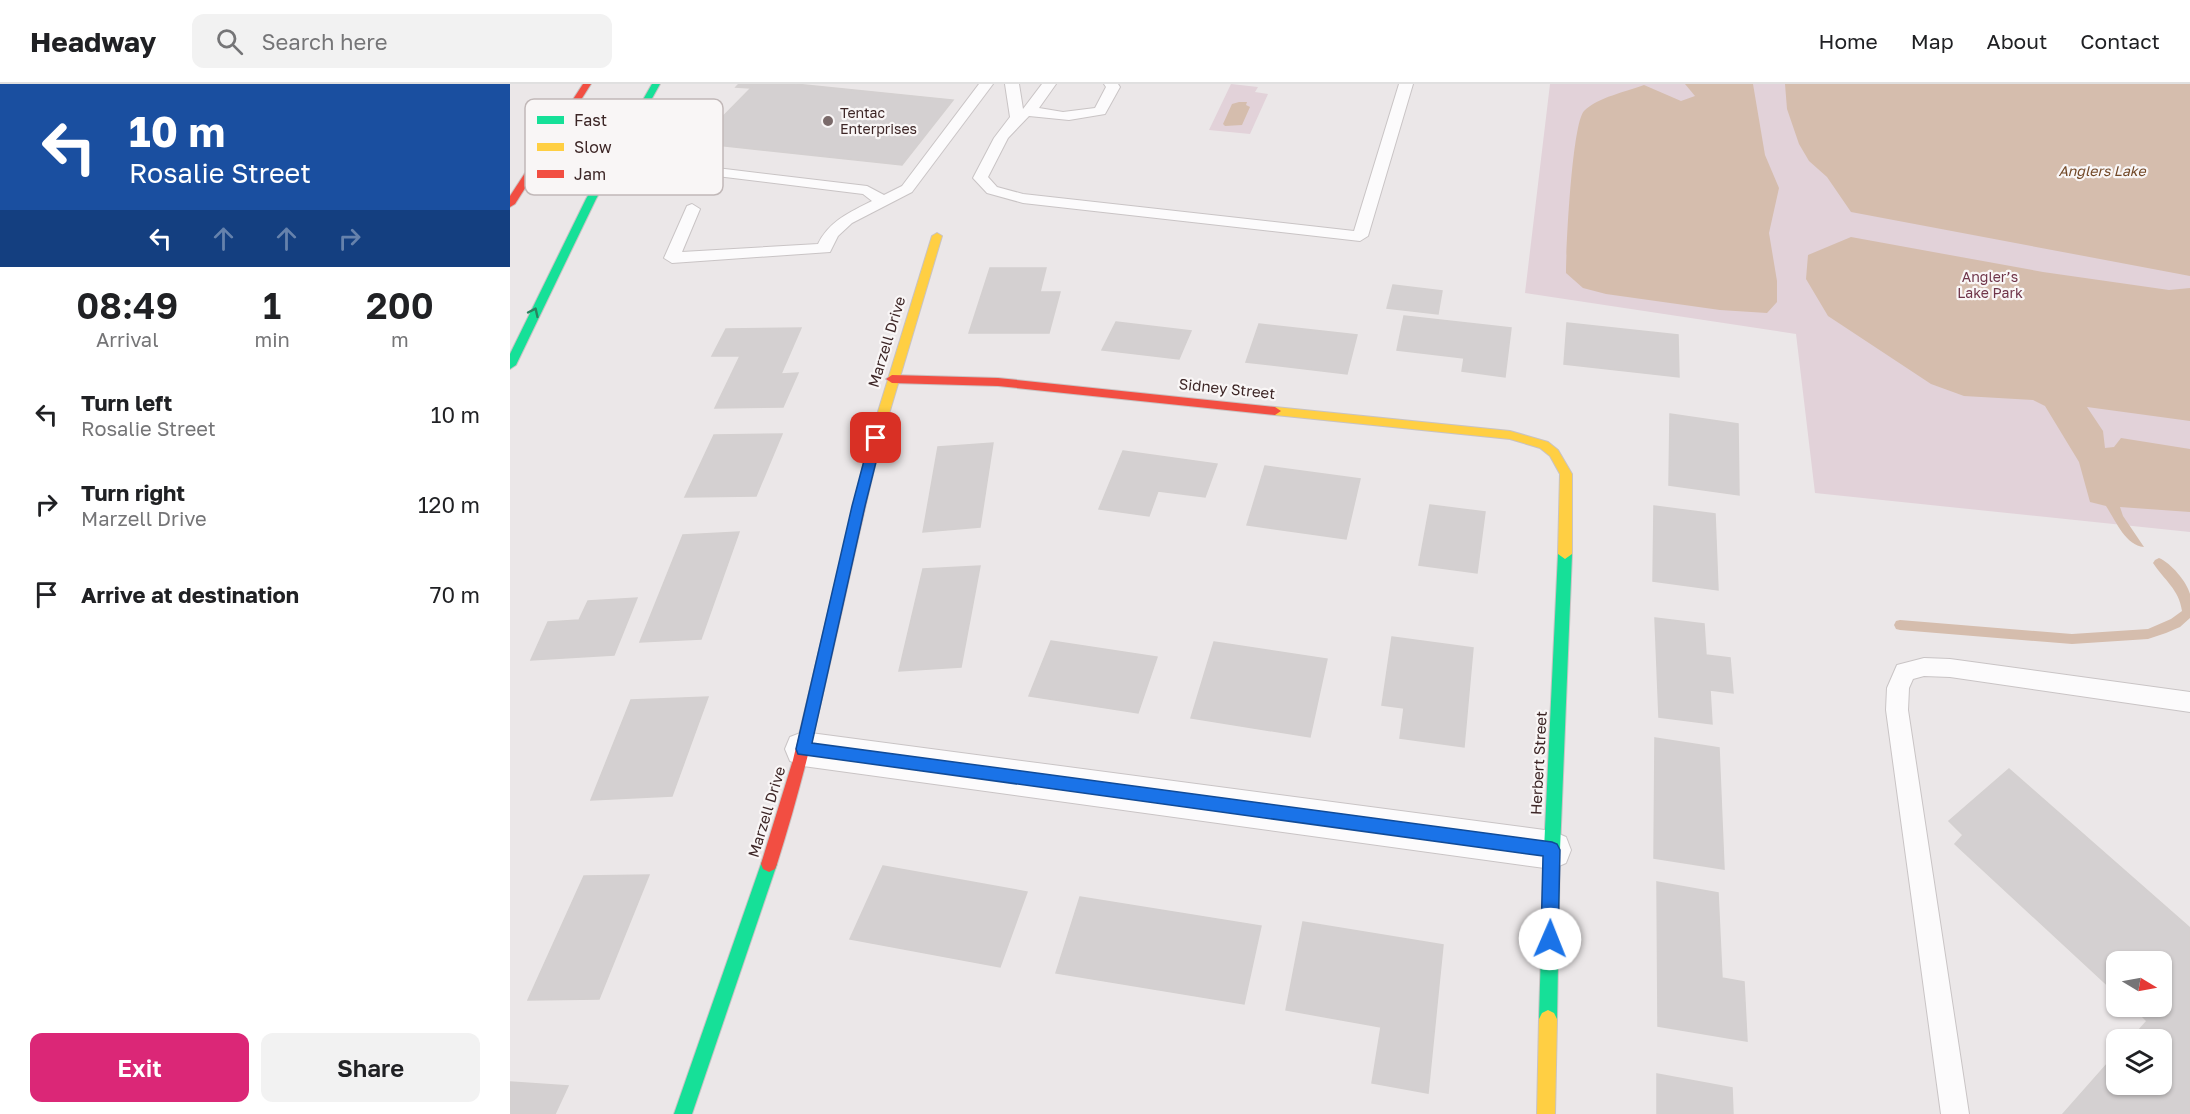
<!DOCTYPE html>
<html lang="en">
<head>
<meta charset="utf-8">
<style>
  body { margin:0; font-family:"Golos Text",sans-serif; background:#f2f2f2; color:#202124; height:100vh; display:flex; flex-direction:column; font-size:22px; white-space:nowrap }
  * { box-sizing:border-box; margin:0 }
  p { font-size:20px; color:#757577 }
  .icon { flex:none; width:33px; height:33px; fill:none; stroke:currentColor; stroke-width:2; stroke-linecap:round; stroke-linejoin:round }
  .map { position:relative; flex:1; overflow:hidden }
  .sheet { display:flex; flex-direction:column; background:#fff; width:510px }
  .sheet>* { flex:none }
  .guide { background:#1a4fa0; color:#fff; overflow:hidden }
  .needle { width:39px; rotate:100deg }
  .controls { position:absolute; left:1596px; top:867px; display:grid; gap:12px }
  .controls a { display:grid; place-items:center; width:66px; height:66px; border-radius:12px; background:#fff; box-shadow:0 2px 4px #0004; font-size:30px }
  .pin { position:absolute; display:grid; place-items:center; width:51px; height:51px; color:#fff; margin:-26px; border-radius:12px; box-shadow:0 3px 9px #0006 }
  .me { position:absolute; width:66px; margin:-33px; rotate:1deg; stroke-linejoin:round; filter:drop-shadow(0 0 4px #0008) }
  .turn { display:flex; align-items:center; gap:21px; height:126px; padding:0 30px; font-size:27px }
  .turn .icon { width:78px; height:78px; stroke-width:2.5 }
  .turn b { display:block; font-size:42px; line-height:51px }
  .lanes { display:flex; align-items:center; height:57px; padding:0 30px; background:#0003; justify-content:center; gap:30px; direction:ltr }
  .lanes .off { opacity:.35 }
  .eta { display:flex; justify-content:space-evenly; align-items:center; height:102px; text-align:center }
  .eta b { font-size:36px; font-weight:600; line-height:42px }
  .primary-button { display:flex; gap:12px; margin-top:auto; padding:12px 30px }
  .primary-button a { flex:1; height:69px; border-radius:12px; background:#db2777; color:#fff; font-size:24px; font-weight:600; line-height:69px; text-align:center }
  .primary-button a+a { background:#f2f2f2; color:#202124 }
  ul { padding:0; list-style:none }
  li { display:flex; align-items:center; gap:18px; height:90px; padding:0 30px }
  li div { flex:1 }
  li b { display:block; font-size:22px }
  li em { font-style:normal }
  header { display:flex; align-items:center; gap:36px; box-sizing:border-box; height:84px; padding:0 30px; background:#fff; border-bottom:2px solid #e0e0e0 }
  header strong { font-size:28px }
  nav { display:flex; gap:33px; margin-inline-start:auto; font-size:21px }
  .search { width:420px; height:54px; background:#f2f2f2; display:flex; align-items:center; gap:15px; box-sizing:border-box; padding:0 21px; border-radius:12px; color:#757577; font-size:22px }
  main { display:flex; flex:1; min-height:0 }
  .map>svg:first-child { display:block }
</style>
</head>
<body>
<header>
<strong>Headway</strong>
<div class="search"><svg class="icon" aria-label="search" viewBox="0 0 24 24"><circle cx="10" cy="10" r="6"/><path d="M15 15l6 6"/></svg>Search here</div>
<nav><a>Home</a><a>Map</a><a>About</a><a>Contact</a></nav>
</header>
<main>
<section class="sheet">
<div class="guide">
<div class="turn"><svg class="icon" aria-label="left" viewBox="0 0 24 24"><path d="M17 20v-9H6M10 6l-5 5 5 5"/></svg><div><b>10 m</b>Rosalie Street</div></div>
<div class="lanes"><svg class="icon" aria-label="left" viewBox="0 0 24 24"><path d="M17 20v-9H6M10 6l-5 5 5 5"/></svg><svg class="icon off" aria-label="ahead" viewBox="0 0 24 24"><path d="M12 20V5M6 11l6-6 6 6"/></svg><svg class="icon off" aria-label="ahead" viewBox="0 0 24 24"><path d="M12 20V5M6 11l6-6 6 6"/></svg><svg class="icon off" aria-label="right" viewBox="0 0 24 24"><path d="M7 20v-9h11M14 6l5 5-5 5"/></svg></div>
</div>
<div class="eta">
<div><b>08:49</b><p>Arrival</p></div>
<div><b>1</b><p>min</p></div>
<div><b>200</b><p>m</p></div>
</div>
<ul>
<li><svg class="icon" aria-label="left" viewBox="0 0 24 24"><path d="M17 20v-9H6M10 6l-5 5 5 5"/></svg><div><b>Turn left</b><p>Rosalie Street</p></div><em>10 m</em></li>
<li><svg class="icon" aria-label="right" viewBox="0 0 24 24"><path d="M7 20v-9h11M14 6l5 5-5 5"/></svg><div><b>Turn right</b><p>Marzell Drive</p></div><em>120 m</em></li>
<li><svg class="icon" aria-label="arrive" viewBox="0 0 24 24"><path d="M6 21V4h12l-3 4 3 4H6"/></svg><div><b>Arrive at destination</b></div><em>70 m</em></li>
</ul>
<div class="primary-button"><a>Exit</a><a>Share</a></div>
</section>
<div class="map">
<svg width="1680" height="1030" viewBox="0 0 1680 1030">
  <rect width="100%" height="100%" fill="#ebe7e8"/>
  <g fill="#e2d2d9">
    <path d="M721,0L748,3L745,8L758,10L740,50L699,46Z"/>
    <path d="M1040,0H1680V448L1305,409L1286,250L1015,209Z"/>
  </g>
  <g fill="#d5bdad">
    <path d="M1175,0H1243L1255,71L1269,104L1259,149L1267,197V218L1257,229L1210,226L1096,210L1073,204L1056,189C1056,165 1062,40 1074,27C1088,13 1116,8 1134,1L1171,17L1185,12Z"/>
    <path d="M1275,0H1680V192L1341,128L1317,93L1299,77L1289,60L1277,25Z"/>
    <path d="M729,18H737L736,21L740,23L732,41L715,42L713,40L722,20Z"/>
    <path d="M1341,153L1533,188L1659,206L1680,204V337L1577,323L1593,347L1595,364L1604,363L1611,354L1680,365V428L1610,423L1613,432L1634,463C1615,461 1606,437 1596,422L1580,418L1569,378L1535,322L1523,316L1454,312L1421,300L1318,232L1296,195L1298,171Z"/>
  </g>
  <g fill="none" stroke-linecap="round" stroke-linejoin="round">
    <path fill="#d5bdad" fill-rule="evenodd" d="M1649,474C1661,479 1677,498 1680,510C1680,517 1680,527 1680,534L1670,543L1656,549L1638,555L1562,560L1390,546L1386,545L1384,541L1386,537L1390,536L1562,550L1638,545L1661,535L1672,527C1669,505 1654,496 1643,479L1645,476Z"/>
  </g>
  <g fill="#d4d0d1" stroke="#d4d0d0" stroke-width="1.5">
    <path d="M229,0H285L443,16L392,81L187,59L241,4L226,3Z"/>
    <path d="M480,184H536L530,208H550L539,249H459Z"/>
    <path d="M883,201L932,207L928,230L877,224Z"/>
    <path d="M894,232L1001,244L995,293L952,287L954,274L887,266Z"/>
    <path d="M606,238L681,247L669,275L592,266Z"/>
    <path d="M1057,239L1168,251L1169,293L1054,280Z"/>
    <path d="M749,240L847,251L837,290L736,278Z"/>
    <path d="M291,244L271,290L288,289L273,323L205,324L230,272H202L216,245Z"/>
    <path d="M1160,330L1228,340L1229,411L1159,401Z"/>
    <path d="M272,350L246,412L175,413L204,351Z"/>
    <path d="M483,359L470,443L413,448L428,363Z"/>
    <path d="M613,367L707,380L695,413L648,407L639,432L589,425Z"/>
    <path d="M755,382L850,395L836,455L737,441Z"/>
    <path d="M920,421L975,428L967,489L909,481Z"/>
    <path d="M1144,422L1205,430L1208,506L1143,497Z"/>
    <path d="M229,448L191,555L130,558L173,451Z"/>
    <path d="M470,482L451,583L389,587L413,485Z"/>
    <path d="M127,514L104,571L21,576L38,538L69,536L78,517Z"/>
    <path d="M1145,534L1194,540L1196,571L1220,574L1223,609L1200,606L1202,640L1149,633Z"/>
    <path d="M882,553L963,564L954,663L890,654L894,624L872,621Z"/>
    <path d="M541,557L647,573L628,629L519,612Z"/>
    <path d="M704,558L817,575L800,653L681,634Z"/>
    <path d="M198,613L162,712L81,716L121,616Z"/>
    <path d="M1145,654L1209,664L1214,785L1144,774Z"/>
    <path d="M1499,685L1680,844V1030H1553L1606,970V1000H1652V956H1620L1637,937L1622,922H1652V878H1606V909L1445,760L1453,751L1439,737Z"/>
    <path d="M373,782L517,808L490,883L340,855Z"/>
    <path d="M139,791L89,915L18,916L74,792Z"/>
    <path d="M1147,798L1208,809L1212,894L1234,898L1237,957L1148,942Z"/>
    <path d="M570,813L751,842L734,920L546,889Z"/>
    <path d="M793,838L933,861L918,1009L862,999L871,943L776,926Z"/>
    <path d="M1147,990L1222,1004L1223,1030H1147Z"/>
    <path d="M0,998L58,1002L45,1030H0Z"/>
  </g>
  <g fill="none" stroke-linecap="round" stroke-linejoin="round">
    <g stroke="#c9c4c5" stroke-width="2">
      <g id="lane">
        <path d="M469,0H483L402,108L342,139L328,152L320,168L162,179L154,174L177,122L182,120L190,125L172,168L308,160C319,137 340,128 362,117L353,110L182,89L175,85L177,82L182,81L357,102L374,111L392,102Z"/>
        <path d="M495,0H509L513,25L532,0H546L529,24L553,28L585,24L596,3L594,0H608L610,3L595,30L559,36L519,32L498,54L478,93L487,103L513,110L844,147L889,0H903L858,152L850,157L513,119L477,109L463,94L484,54L500,33Z"/>
        <path d="M1414,574L1440,575L1680,608V628L1440,593L1414,592L1403,595L1399,604L1398,626L1459,1030H1431L1376,626L1377,604L1387,581Z"/>
      </g>
    </g>
    <g stroke="#c9c4c5" stroke-width="2">
      <path id="street" d="M293,648L1042,747L1056,753L1061,766L1056,779L1042,785L293,682L280,677L275,665L280,653Z"/>
    </g>
    <g stroke="#c8c3c3" stroke-width="2">
      <g id="fast">
        <path d="M142,0H150L86,115L6,281L0,285V270L76,115Z"/>
        <path d="M1055,465L1062,470L1050,766L1047,935L1044,941L1038,944L1032,941L1029,935L1034,766L1048,470Z"/>
        <path d="M259,772L265,775L267,780L182,1030H164L251,780L253,775Z"/>
      </g>
    </g>
    <g stroke="#c8c3c3" stroke-width="2">
      <g id="slow">
        <path d="M427,149L432,152L371,357L369,360H361L359,357L422,152Z"/>
        <path d="M765,323L1000,347L1038,358L1048,366L1062,390V470L1055,475L1048,470L1050,390L1040,372L1030,364L1000,355L765,331L759,327Z"/>
        <path d="M1038,926L1044,929L1047,935L1045,1030H1027L1029,935L1032,929Z"/>
      </g>
    </g>
    <g stroke="#c8c3c3" stroke-width="2">
      <g id="jam">
        <path d="M73,0H81L5,120L0,123V112Z"/>
        <path d="M382,291L488,294L765,323L771,327L765,331L488,302L382,299L376,295Z"/>
        <path d="M365,353L371,357C336,498 311,641 267,780L265,785L259,788L253,785L251,780L283,676L359,357Z"/>
      </g>
    </g>
    <use href="#lane" fill="#fcfbfc" fill-rule="evenodd"/>
    <use href="#street" fill="#fcfbfc" fill-rule="evenodd"/>
    <use href="#fast" fill="#16e098" fill-rule="evenodd"/>
    <use href="#slow" fill="#ffcf43" fill-rule="evenodd"/>
    <use href="#jam" fill="#f24e42" fill-rule="evenodd"/>
  </g>
  <defs><path id="oneway-chevron" d="M-2-3.5L2.5 0L-2 3.5" fill="none" stroke-width="1.6" stroke-linecap="round" stroke-linejoin="round" transform="scale(1.5)"/></defs>
  <use stroke="#2a835f" href="#oneway-chevron" transform="translate(24 228) rotate(-65)"/>
  <path fill="#1a73e8" stroke="#114b97" stroke-width="1.5" d="M366,350L372,354L355,422L302,659L1042,758L1047,760L1050,766L1048,855L1045,861L1040,863L1034,861L1031,855L1033,772L288,670L286,665L342,422L360,354Z"/>
  <circle fill="#7a6a6a" stroke="#f9f6f6" stroke-width="2" cx="318" cy="37" r="6"/>
  <g text-anchor="middle" stroke-width="4.5" stroke-linejoin="round" paint-order="stroke">
    <g font-size="14" fill="#3d2626" stroke="#f9f6f6" text-anchor="start">
      <text x="330" y="34">Tentac<tspan x="330" dy="16">Enterprises</tspan></text>
    </g>
    <g font-size="14" font-style="italic" fill="#724827" stroke="#f9f6f6">
      <text x="1592" y="92">Anglers Lake</text>
    </g>
    <g font-size="14" fill="#6f3549" stroke="#f9f6f6">
      <text x="1480" y="198">Angler’s<tspan x="1480" dy="16">Lake Park</tspan></text>
    </g>
    <g font-size="15" fill="#3d2626" stroke="#f9f6f6">
      <text transform="translate(377 258) rotate(-73)" y="5">Marzell Drive</text>
      <text transform="translate(717 305) rotate(6)" y="5">Sidney Street</text>
      <text transform="translate(1029 679) rotate(-87)" y="5">Herbert Street</text>
      <text transform="translate(257 728) rotate(-73)" y="5">Marzell Drive</text>
    </g>
  </g>
  <rect x="15" y="15" width="198" height="96" rx="9" fill="#f9f6f6" stroke="#c1b8b8" stroke-width="1.5"/>
  <rect x="27" y="32" width="27" height="8" fill="#16e098"/>
  <rect x="27" y="59" width="27" height="8" fill="#ffcf43"/>
  <rect x="27" y="86" width="27" height="8" fill="#f24e42"/>
  <g font-size="16" fill="#3d2626">
    <text x="64" y="42">Fast</text>
    <text x="64" y="69">Slow</text>
    <text x="64" y="96">Jam</text>
  </g>
</svg>
<div class="controls">
<a><svg class="needle" viewBox="-14 -14 28 28"><path d="M0-13l5 13h-10z" fill="#e53935"/><path d="M0 13l5-13h-10z" fill="#757577"/></svg></a>
<a><svg class="icon" aria-label="layers" viewBox="0 0 24 24"><path d="M12 4l9 5-9 5-9-5zM3 14l9 5 9-5"/></svg></a>
</div>
<div class="pin" style="left:366px;top:354px;background:#d93025"><svg class="icon" aria-label="arrive" viewBox="0 0 24 24"><path d="M6 21V4h12l-3 4 3 4H6"/></svg></div>
<svg class="me" style="left:1040px;top:855px" viewBox="-20 -20 40 40"><circle r="19" fill="#fff"/><path d="M0-13L10 11 0 6-10 11z" fill="#1a73e8"/></svg>
</div>
</main>
</body>
</html>
